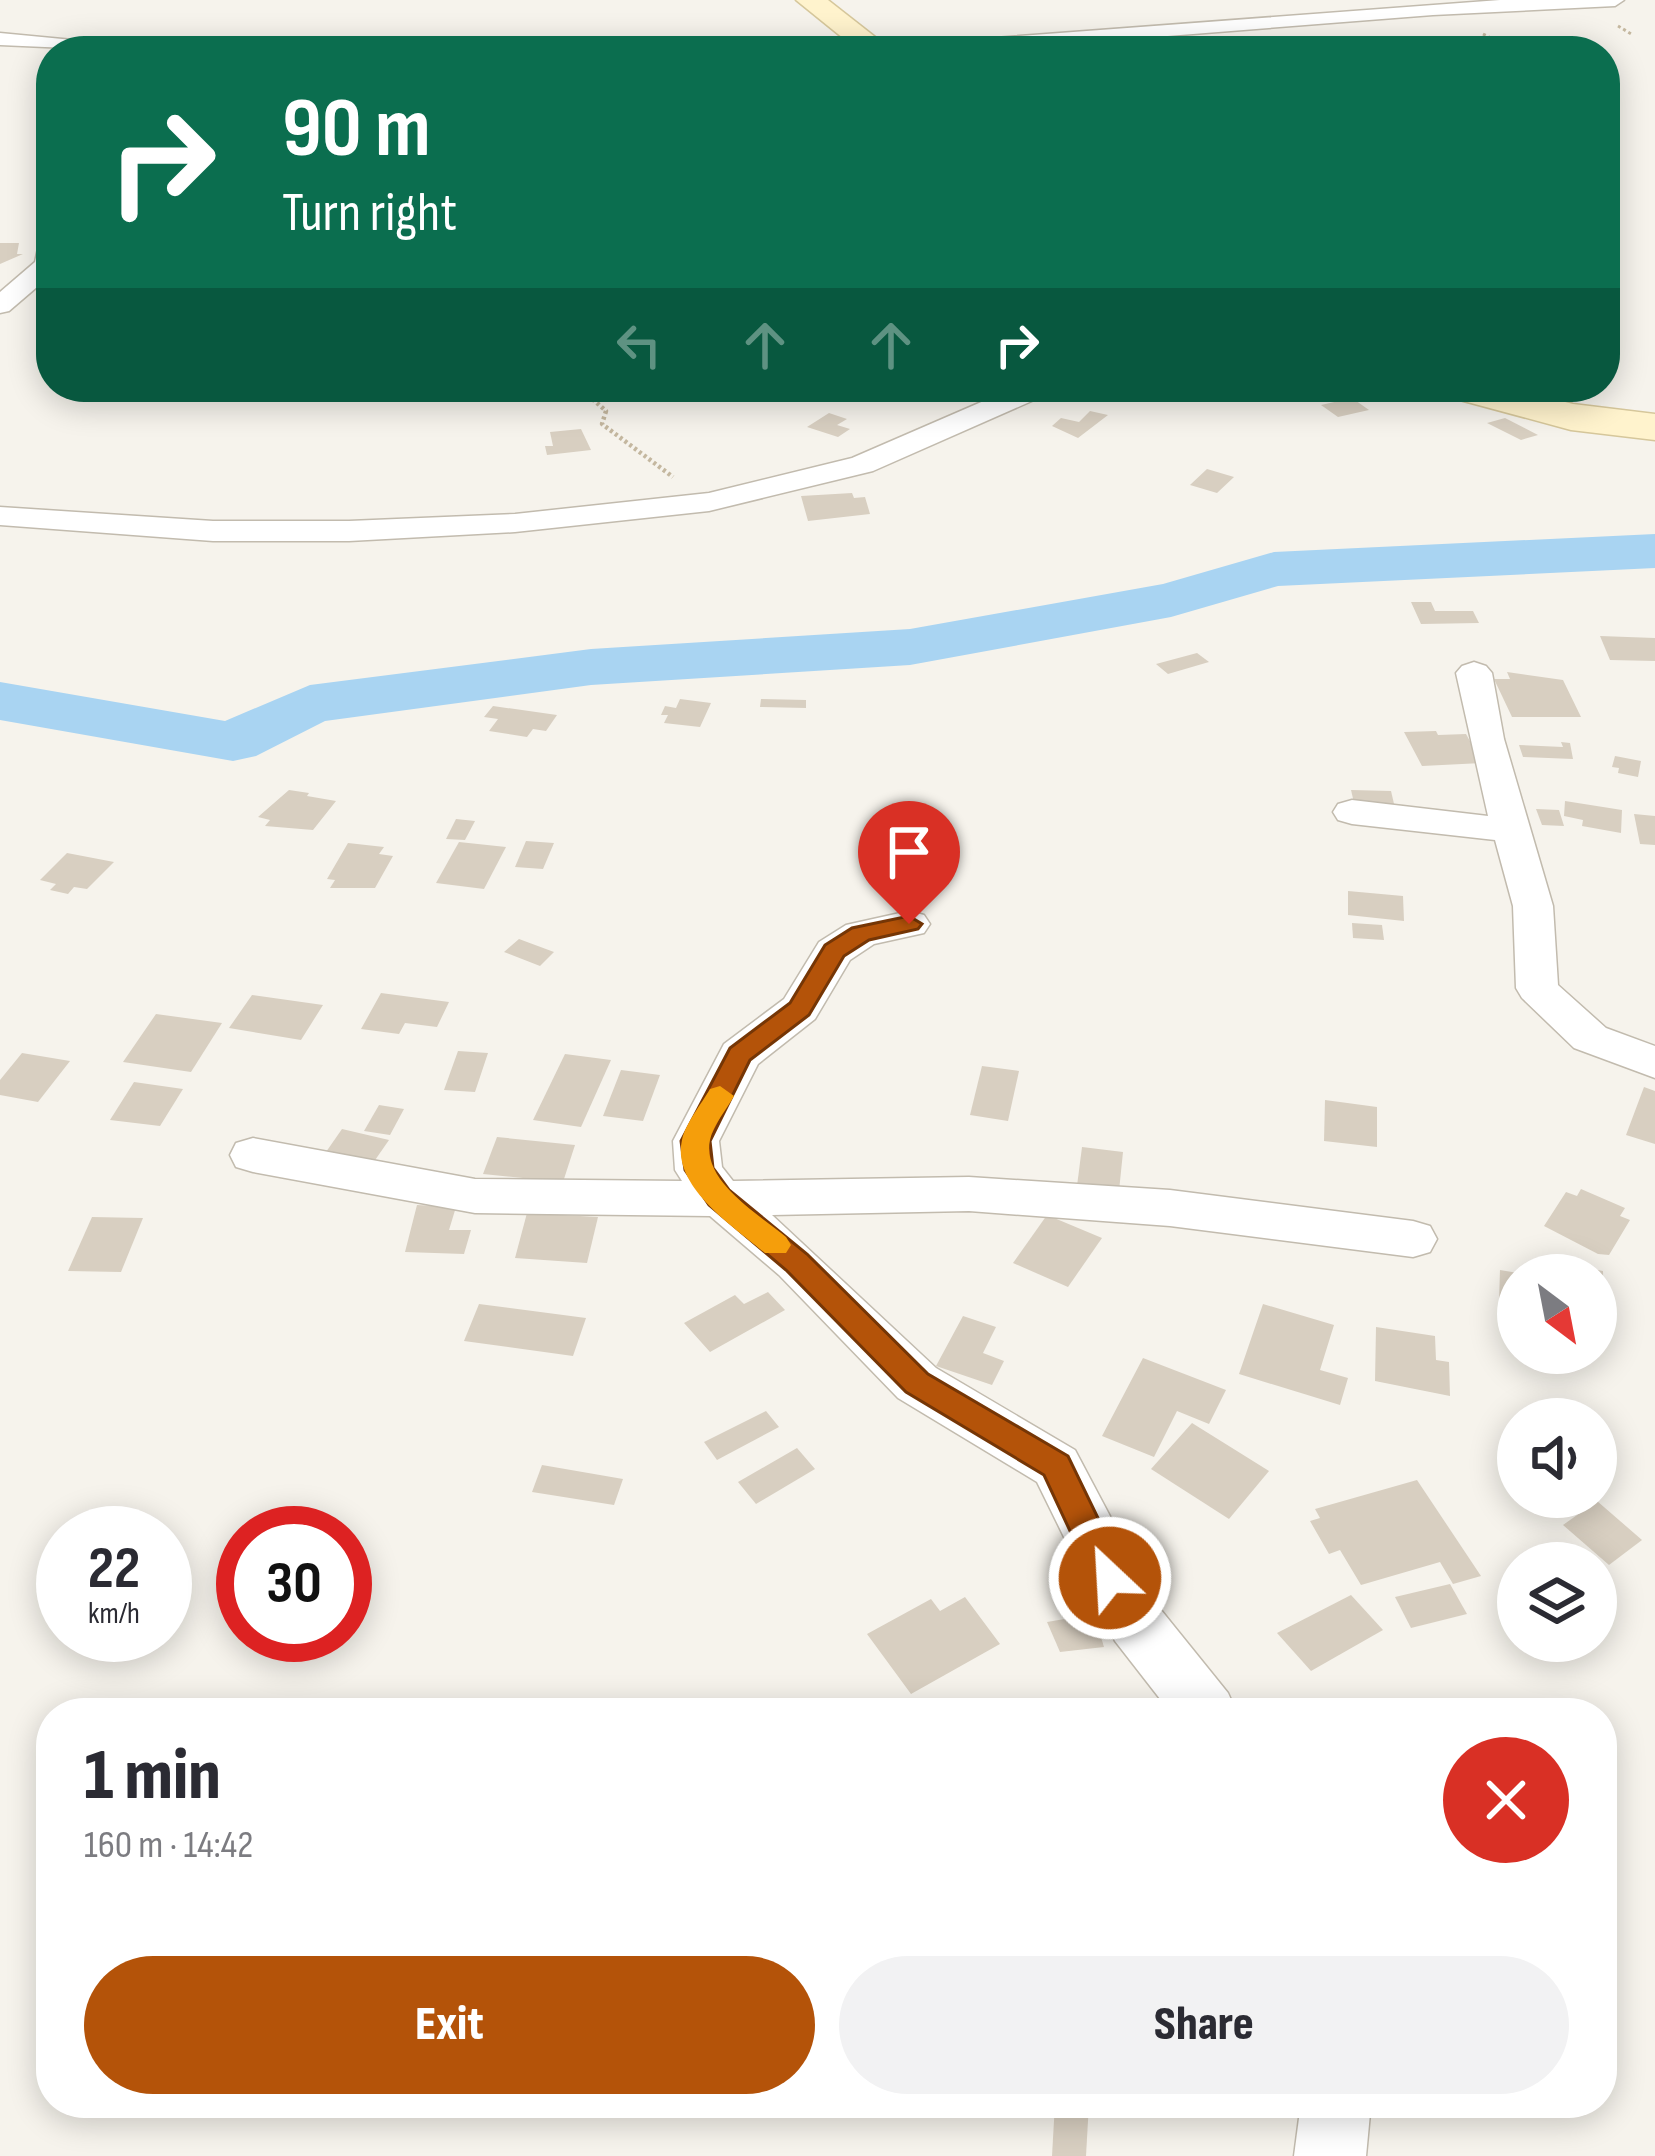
<!DOCTYPE html>
<html lang="en">
<head>
<meta charset="utf-8">
<style>
  body { margin:0; font-family:"Sofia Sans Condensed",sans-serif; background:#f2f2f3; color:#2b2b33; height:100vh; display:flex; flex-direction:column; font-size:45px; white-space:nowrap }
  * { box-sizing:border-box; margin:0 }
  p { font-size:39px; color:#7c7c81 }
  .icon { flex:none; width:66px; height:66px; fill:none; stroke:currentColor; stroke-width:2; stroke-linecap:round; stroke-linejoin:round }
  .map { position:relative; flex:1; overflow:hidden }
  .side { position:absolute; left:36px; top:1698px; width:1581px; height:420px; display:flex; flex-direction:column; background:#fff; border-radius:48px; box-shadow:0 6px 30px #0003 }
  .side>* { flex:none }
  .top-card { position:absolute; left:36px; top:36px; width:1584px; height:366px; border-radius:48px; box-shadow:0 6px 30px #0003; background:#0b6e4f; color:#fff; overflow:hidden }
  .needle { width:78px; rotate:148deg }
  .controls { position:absolute; left:1497px; top:1254px; display:grid; gap:24px }
  .controls a { display:grid; place-items:center; width:120px; height:120px; border-radius:50%; background:#fff; box-shadow:0 6px 30px #0003; font-size:60px }
  .speed { position:absolute; left:36px; top:1506px; display:flex; gap:24px; font-size:60px; font-weight:700; text-align:center }
  .speed>* { display:grid; place-content:center; width:156px; height:156px; border-radius:50%; background:#fff; box-shadow:0 6px 30px #0003; line-height:1 }
  .speed small { font-size:30px; font-weight:400 }
  .speed .limit { border:18px solid #d22; background:#fff; color:#111 }
  .pin { position:absolute; display:grid; place-items:center; width:102px; height:102px; color:#fff; margin:-123px -51px; border-radius:50% 50% 50% 0; rotate:-45deg; box-shadow:0 0 12px #0007 }
  .pin .icon { rotate:45deg }
  .me { position:absolute; width:132px; margin:-66px; rotate:335deg; stroke-linejoin:round; filter:drop-shadow(0 0 9px #0008) }
  .turn { display:flex; align-items:center; gap:42px; height:252px; padding:0 48px; font-size:54px }
  .turn .icon { width:156px; height:156px; stroke-width:2.5 }
  .turn b { display:block; font-size:84px; line-height:102px }
  .lanes { display:flex; align-items:center; height:114px; padding:0 48px; background:#0003; justify-content:center; gap:60px; direction:ltr }
  .lanes .off { opacity:.35 }
  .round { display:grid; place-items:center; flex:none; width:126px; height:126px; border-radius:63px; background:#f2f2f3 }
  .summary { display:flex; align-items:center; justify-content:space-between; height:204px; padding:0 48px }
  h1 { font-size:72px; font-weight:800; line-height:90px }
  .cta { display:flex; gap:24px; margin-top:auto; padding:24px 48px }
  .cta a { flex:1; height:138px; border-radius:72px; background:#b45309; color:#fff; font-size:48px; font-weight:800; line-height:138px; text-align:center }
  .cta a+a { background:#f2f2f3; color:#2b2b33 }
  .map>svg:first-child { display:block }
</style>
</head>
<body>
<div class="map">
<svg width="1655" height="2156" viewBox="0 0 1655 2156">
  <rect width="100%" height="100%" fill="#f6f3ec"/>
  <g fill="none" stroke-linecap="round" stroke-linejoin="round">
    <path fill="#a9d4f2" fill-rule="evenodd" d="M1655,534V568L1278,586L1171,617L910,665L591,685L325,721L256,756L233,761L0,720V682L225,721L310,685L591,649L910,629L1163,584L1274,552Z"/>
  </g>
  <g fill="#d8cfc1">
    <path d="M0,243H19L17,254H23L0,264Z"/>
    <path d="M1352,398L1369,410L1338,417L1321,405Z"/>
    <path d="M1090,411L1108,415L1078,438L1052,426L1061,418L1079,422Z"/>
    <path d="M829,413L847,419L837,425L850,429L838,437L807,427Z"/>
    <path d="M1505,418L1538,435L1521,440L1487,423Z"/>
    <path d="M581,429L591,450L547,455L545,446H553L550,432Z"/>
    <path d="M1207,469L1234,477L1217,493L1190,485Z"/>
    <path d="M852,493L854,498L865,497L870,514L808,521L801,496Z"/>
    <path d="M1411,602H1431L1435,611H1473L1479,623L1421,624Z"/>
    <path d="M1600,636L1655,638V661L1610,660Z"/>
    <path d="M1197,653L1209,662L1168,674L1156,664Z"/>
    <path d="M1507,672L1563,680L1581,717H1512L1494,679H1510Z"/>
    <path d="M680,699L711,703L700,727L664,723L668,715H661L665,706L676,708Z"/>
    <path d="M761,699L806,700V708L760,707Z"/>
    <path d="M493,706L557,715L546,731L533,729L527,737L489,731L498,719L484,717Z"/>
    <path d="M1436,731L1438,735L1466,734L1482,763L1422,766L1404,732Z"/>
    <path d="M1561,742L1570,743L1573,759L1523,757L1519,745L1563,747Z"/>
    <path d="M1615,756L1641,761L1638,777L1618,773L1619,768L1612,767Z"/>
    <path d="M289,790L309,793L307,796L336,801L313,830L265,826L270,820L258,817Z"/>
    <path d="M1351,790L1391,791L1395,808L1355,807Z"/>
    <path d="M1565,801L1622,810L1621,833L1582,826L1583,820L1564,816Z"/>
    <path d="M1536,809L1559,810L1564,826L1542,825Z"/>
    <path d="M1634,814L1655,816V845L1640,844Z"/>
    <path d="M456,819L475,821L465,840L446,839Z"/>
    <path d="M526,841L554,843L543,869L515,867Z"/>
    <path d="M459,842L506,847L484,889L436,883Z"/>
    <path d="M348,843L384,847L379,854L393,856L375,888H330L335,880L327,879Z"/>
    <path d="M67,853L114,862L87,889L74,887L68,894L50,890L56,884L40,880Z"/>
    <path d="M1348,891L1403,896L1404,921L1348,915Z"/>
    <path d="M1352,923L1382,925L1384,940L1353,938Z"/>
    <path d="M519,939L554,952L540,966L504,952Z"/>
    <path d="M381,993L449,1002L437,1027L405,1023L399,1034L361,1029Z"/>
    <path d="M252,995L323,1005L301,1040L229,1028Z"/>
    <path d="M156,1014L222,1023L191,1072L123,1062Z"/>
    <path d="M458,1051L488,1053L475,1092L444,1090Z"/>
    <path d="M22,1053L70,1061L38,1102L0,1095V1080Z"/>
    <path d="M565,1054L611,1060L581,1127L533,1120Z"/>
    <path d="M982,1066L1019,1071L1008,1121L970,1115Z"/>
    <path d="M621,1070L660,1075L643,1121L603,1116Z"/>
    <path d="M134,1082L183,1089L160,1126L110,1120Z"/>
    <path d="M1644,1087L1655,1091V1144L1626,1135Z"/>
    <path d="M1325,1100L1377,1107V1147L1324,1141Z"/>
    <path d="M379,1105L404,1109L390,1135L364,1131Z"/>
    <path d="M342,1129L389,1140L373,1163L326,1152Z"/>
    <path d="M497,1137L575,1145L563,1182L483,1174Z"/>
    <path d="M1082,1147L1123,1152L1119,1191L1077,1186Z"/>
    <path d="M1581,1189L1625,1208L1620,1216L1630,1220L1609,1255L1598,1254L1544,1226L1566,1192L1577,1196Z"/>
    <path d="M417,1205L456,1207L449,1230H471L464,1254L405,1252Z"/>
    <path d="M527,1213L598,1217L587,1263L515,1258Z"/>
    <path d="M1047,1215L1102,1238L1068,1287L1013,1263Z"/>
    <path d="M92,1217L143,1218L121,1272L68,1271Z"/>
    <path d="M1541,1260L1603,1271L1604,1329L1596,1328V1275H1541Z"/>
    <path d="M1500,1270L1518,1273V1305L1499,1301Z"/>
    <path d="M768,1292L785,1310L710,1352L684,1323L735,1295L744,1304Z"/>
    <path d="M479,1304L586,1318L573,1356L464,1341Z"/>
    <path d="M1263,1304L1334,1325L1320,1370L1348,1378L1340,1405L1239,1374Z"/>
    <path d="M963,1316L996,1327L983,1353L1004,1361L992,1385L936,1366Z"/>
    <path d="M1376,1327L1435,1336L1436,1360L1449,1362L1450,1396L1375,1381Z"/>
    <path d="M1143,1358L1226,1390L1209,1424L1177,1411L1154,1457L1102,1436Z"/>
    <path d="M766,1411L779,1427L717,1460L704,1442Z"/>
    <path d="M1192,1423L1269,1471L1229,1519L1151,1469Z"/>
    <path d="M797,1448L815,1469L756,1504L738,1482Z"/>
    <path d="M542,1465L623,1479L614,1505L532,1492Z"/>
    <path d="M1417,1480L1481,1576L1453,1584L1440,1562L1361,1585L1340,1550L1329,1554L1310,1521L1320,1518L1315,1509Z"/>
    <path d="M1597,1501L1642,1540L1609,1565L1563,1525Z"/>
    <path d="M1450,1584L1467,1614L1411,1628L1395,1597Z"/>
    <path d="M1351,1595L1383,1630L1311,1671L1277,1633Z"/>
    <path d="M965,1597L1000,1644L911,1694L867,1634L931,1599L940,1611Z"/>
    <path d="M1094,1614L1104,1647L1060,1652L1047,1622Z"/>
    <path d="M1055,2103H1089L1086,2156H1052Z"/>
  </g>
  <g fill="none" stroke-linecap="round" stroke-linejoin="round">
    <g stroke="#c2bbae" stroke-width="3">
      <g id="street">
        <path d="M1500,0H1624L1615,6L1433,15L977,51H891L901,45Z"/>
        <path d="M0,33L125,45L135,51L0,45Z"/>
        <path d="M549,45H622L632,51H539Z"/>
        <path d="M51,237V275L9,311L0,313V292L35,262L39,244Z"/>
        <path d="M1016,387H1054L1050,393L873,471L709,511L515,532L349,541H213L0,525V507L213,521H349L515,514L709,493L852,458Z"/>
        <path d="M1474,662L1486,666L1492,673L1504,739L1553,906L1558,985L1606,1028L1655,1046V1078L1574,1048L1522,998L1516,988L1513,906L1495,840L1352,824L1338,820L1333,812L1338,804L1352,800L1488,816L1456,673L1462,666Z"/>
        <path d="M909,911L924,915L930,924L924,933L874,944L850,960L815,1019L758,1064L719,1141L722,1167L733,1181L969,1177L1170,1190L1413,1221L1430,1226L1437,1239L1430,1252L1413,1257L1170,1226L969,1211L772,1215L936,1368L1075,1450L1157,1605L1228,1693L1237,1713H1171L1115,1641L1037,1482L898,1398L779,1275L710,1216L475,1213L253,1172L236,1167L230,1155L236,1143L253,1138L475,1179L682,1181L675,1170L673,1141L724,1044L784,999L819,942L846,925Z"/>
        <path d="M1301,2103H1371L1366,2156H1294Z"/>
      </g>
    </g>
    <g stroke="#d6c79b" stroke-width="3">
      <g id="secondary">
        <path d="M796,0H828L893,51H859Z"/>
        <path d="M1439,387H1507L1573,404L1655,414V440L1571,430L1445,396Z"/>
      </g>
    </g>
    <g stroke="#c4b79f" stroke-width="3" stroke-dasharray="3 3" stroke-linecap="butt">
      <path d="M1618,26L1633,35"/>
      <path d="M1483,34L1516,51"/>
    </g>
    <path stroke="#c4b79f" stroke-width="4.5" stroke-dasharray="3 3" stroke-linecap="butt" d="M579,387L606,411L602,424L673,477"/>
    <use href="#street" fill="#fff" fill-rule="evenodd"/>
    <use href="#secondary" fill="#fff3cd" fill-rule="evenodd"/>
  </g>
  <path fill="#b45309" stroke="#753606" stroke-width="3" d="M909,916L922,924L918,929L869,940L844,956L809,1015L750,1060L710,1141L713,1168L729,1190L807,1254L928,1374L1068,1456L1127,1578L1122,1589L1110,1593L1097,1589L1044,1475L906,1392L786,1270L709,1205L685,1170L681,1141L730,1048L790,1003L825,945L852,928Z"/>
  <path fill="#f59e0b" d="M720,1086L734,1096C727,1109 713,1125 710,1140C701,1181 760,1215 786,1237L791,1245L786,1253H765C736,1228 671,1187 682,1140C685,1124 702,1103 710,1089Z"/>
</svg>
<div class="controls">
<a><svg class="needle" viewBox="-14 -14 28 28"><path d="M0-13l5 13h-10z" fill="#e53935"/><path d="M0 13l5-13h-10z" fill="#7c7c81"/></svg></a>
<a><svg class="icon" aria-label="sound" viewBox="0 0 24 24"><path d="M4 9h4l5-4v14l-5-4H4zM17 9q2 3 0 6"/></svg></a>
<a><svg class="icon" aria-label="layers" viewBox="0 0 24 24"><path d="M12 4l9 5-9 5-9-5zM3 14l9 5 9-5"/></svg></a>
</div>
<div class="speed"><div>22<small>km/h</small></div><div class="limit">30</div></div>
<div class="pin" style="left:909px;top:924px;background:#d93025"><svg class="icon" aria-label="arrive" viewBox="0 0 24 24"><path d="M6 21V4h12l-3 4 3 4H6"/></svg></div>
<svg class="me" style="left:1110px;top:1578px" viewBox="-20 -20 40 40"><circle r="17" fill="#b45309" stroke="#fff" stroke-width="3"/><path d="M0-11L8 9 0 5-8 9z" fill="#fff"/></svg>
<div class="top-card">
<div class="turn"><svg class="icon" aria-label="right" viewBox="0 0 24 24"><path d="M7 20v-9h11M14 6l5 5-5 5"/></svg><div><b>90 m</b>Turn right</div></div>
<div class="lanes"><svg class="icon off" aria-label="left" viewBox="0 0 24 24"><path d="M17 20v-9H6M10 6l-5 5 5 5"/></svg><svg class="icon off" aria-label="ahead" viewBox="0 0 24 24"><path d="M12 20V5M6 11l6-6 6 6"/></svg><svg class="icon off" aria-label="ahead" viewBox="0 0 24 24"><path d="M12 20V5M6 11l6-6 6 6"/></svg><svg class="icon" aria-label="right" viewBox="0 0 24 24"><path d="M7 20v-9h11M14 6l5 5-5 5"/></svg></div>
</div>
<section class="side">
<div class="summary"><div><h1>1 min</h1><p>160 m · 14:42</p></div><a class="round" style="background:#d93025;color:#fff"><svg class="icon" aria-label="close" viewBox="0 0 24 24"><path d="M6 6l12 12M18 6L6 18"/></svg></a></div>
<div class="cta"><a>Exit</a><a>Share</a></div>
</section>
</div>
</body>
</html>
